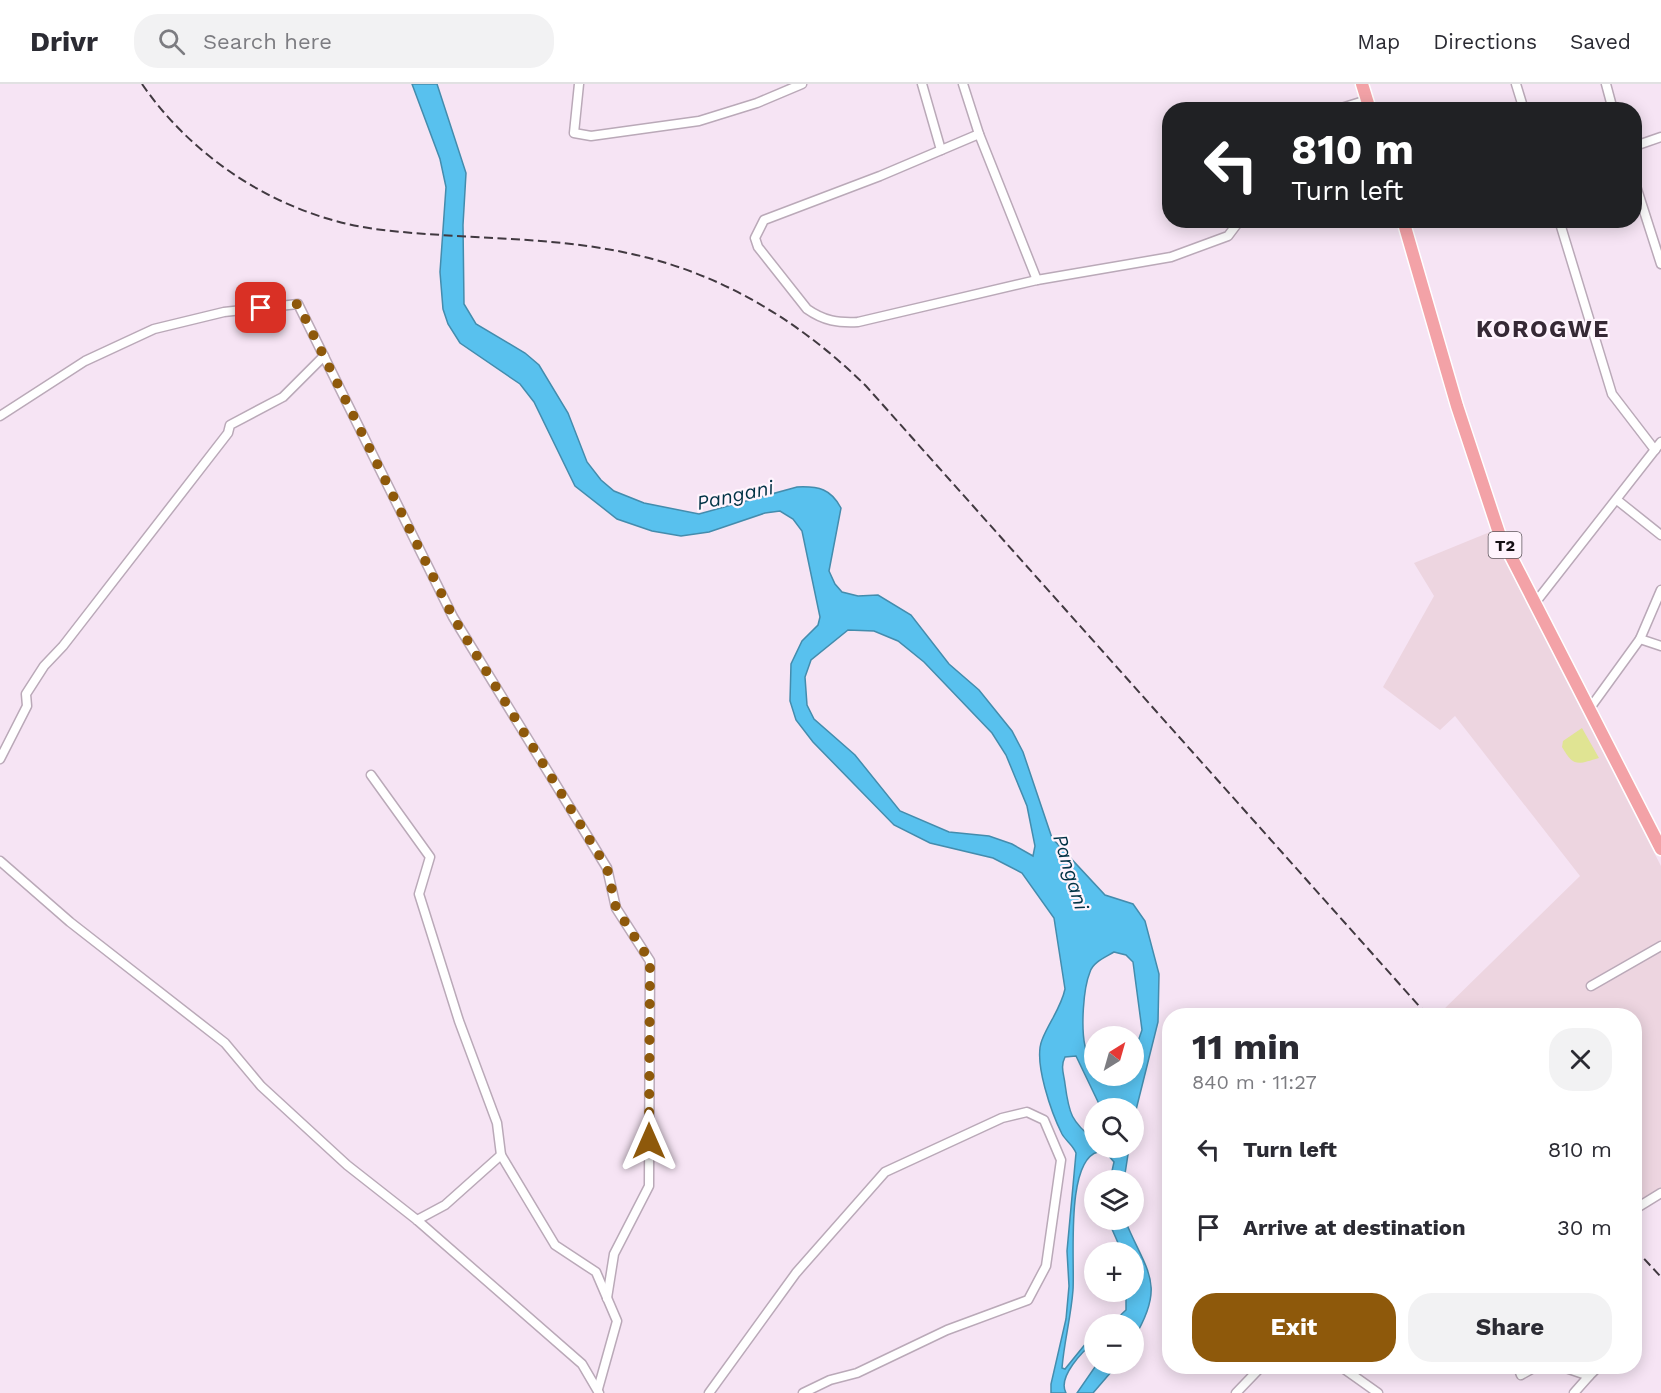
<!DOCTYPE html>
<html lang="en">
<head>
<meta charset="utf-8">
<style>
  body { margin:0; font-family:"Work Sans",sans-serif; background:#f2f2f3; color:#2b2b33; height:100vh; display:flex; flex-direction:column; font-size:22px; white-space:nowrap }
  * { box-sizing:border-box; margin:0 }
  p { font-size:20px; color:#7c7c81 }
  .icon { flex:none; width:33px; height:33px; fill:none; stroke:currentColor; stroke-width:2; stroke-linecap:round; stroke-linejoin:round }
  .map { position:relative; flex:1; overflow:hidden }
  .side { position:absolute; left:1162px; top:924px; width:480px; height:366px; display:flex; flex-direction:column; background:#fff; border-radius:24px; box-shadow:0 3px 15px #0003 }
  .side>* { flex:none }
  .hud { position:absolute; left:1162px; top:18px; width:480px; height:126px; border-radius:24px; box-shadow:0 3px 15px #0003; background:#202124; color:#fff; overflow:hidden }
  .needle { width:39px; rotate:37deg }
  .tools { position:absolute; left:1084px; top:942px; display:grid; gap:12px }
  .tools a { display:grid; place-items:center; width:60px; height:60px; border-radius:50%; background:#fff; box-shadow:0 3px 15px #0003; font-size:30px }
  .pin { position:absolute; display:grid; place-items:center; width:51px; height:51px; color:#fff; margin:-26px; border-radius:12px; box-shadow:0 3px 9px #0006 }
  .me { position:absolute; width:66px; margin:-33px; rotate:0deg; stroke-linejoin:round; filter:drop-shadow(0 0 4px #0008) }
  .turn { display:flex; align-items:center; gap:21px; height:126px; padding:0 30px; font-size:27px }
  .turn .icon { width:78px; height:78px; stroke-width:2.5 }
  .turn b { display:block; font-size:42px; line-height:51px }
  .round { display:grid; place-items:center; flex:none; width:63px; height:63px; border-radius:24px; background:#f2f2f3 }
  .overview { display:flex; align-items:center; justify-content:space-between; height:102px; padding:0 30px }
  h1 { font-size:36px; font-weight:700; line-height:45px }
  .button { display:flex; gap:12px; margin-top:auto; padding:12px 30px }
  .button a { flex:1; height:69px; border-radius:24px; background:#8e590b; color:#fff; font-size:24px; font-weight:700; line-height:69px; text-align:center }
  .button a+a { background:#f2f2f3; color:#2b2b33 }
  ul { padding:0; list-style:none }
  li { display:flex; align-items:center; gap:18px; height:78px; padding:0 30px }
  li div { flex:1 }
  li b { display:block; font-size:22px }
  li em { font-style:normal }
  header { display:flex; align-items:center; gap:36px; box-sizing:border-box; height:84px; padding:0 30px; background:#fff; border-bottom:2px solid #e1e1e2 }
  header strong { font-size:28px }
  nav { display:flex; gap:33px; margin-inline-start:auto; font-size:21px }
  .search { width:420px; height:54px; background:#f2f2f3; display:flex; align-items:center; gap:15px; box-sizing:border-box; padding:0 21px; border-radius:24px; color:#7c7c81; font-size:22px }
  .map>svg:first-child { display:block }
</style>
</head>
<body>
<header>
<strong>Drivr</strong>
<div class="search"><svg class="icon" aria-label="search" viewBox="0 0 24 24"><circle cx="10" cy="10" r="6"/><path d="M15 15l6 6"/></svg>Search here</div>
<nav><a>Map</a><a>Directions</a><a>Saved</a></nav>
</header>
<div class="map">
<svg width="1661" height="1309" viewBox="0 0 1661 1309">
  <rect width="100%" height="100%" fill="#f6e4f4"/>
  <path fill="#edd5e0" d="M1490,448L1661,782V1105L1635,1120V932H1443L1440,929L1580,792L1455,632L1440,646L1383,603L1434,512L1414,479Z"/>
  <path fill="#e0e493" d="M1582,644L1599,674C1578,680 1574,684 1562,663L1563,657Z"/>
  <g fill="#58c1ee" stroke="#448cad" stroke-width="1.5" fill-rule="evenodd">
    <path d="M412,0H437L466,89L463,141L464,220L476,240L525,269L539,281L568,329L587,378L601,396L614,407L644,419L699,430L797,403C819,402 831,405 841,424L829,487L835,500L842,508L858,512L878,511L911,531L949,580L979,606L1012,647L1023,668L1052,754L1105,811L1133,820L1145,837L1159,890L1158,938L1134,1034V1024H1101L1076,972L1065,973C1060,983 1064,990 1065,1000C1069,1030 1071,1037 1095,1057V1064H1129L1124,1096H1110L1114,1078L1107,1070L1098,1068C1065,1076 1075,1179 1073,1206C1071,1233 1064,1258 1062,1284L1065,1285L1095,1248V1257C1083,1267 1057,1293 1066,1309H1051V1300L1066,1235L1069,1202L1067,1167L1076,1069C1073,1061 1066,1057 1062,1050C1052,1030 1033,978 1042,956C1049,938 1061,924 1065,905L1054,834L1022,789L993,774L930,759L894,741L813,658L796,636L790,617L791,580L802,557L818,541L820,533L802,447L793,435L780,427L765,429L709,448L681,452L652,447L617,435L575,402L534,318L520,300L460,259L448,240L443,225L440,188L446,103L440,75ZM848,546L874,547L898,557L924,578L992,649L1006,671L1027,722L1035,762L1033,772L1012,760L989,752L949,748L900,727L855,671L814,635L807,621L805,593L811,576ZM1114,868L1126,871L1133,878L1142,946L1134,969V992H1095C1095,979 1087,974 1085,962C1081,944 1083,905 1090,888C1093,878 1106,873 1114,868Z"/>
    <path d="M1108,1136H1125C1146,1188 1167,1199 1134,1254V1240H1111L1126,1226V1208H1134V1168H1122Z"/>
    <path d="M1097,1280H1118L1093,1309H1077Z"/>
  </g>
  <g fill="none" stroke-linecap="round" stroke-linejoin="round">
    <g stroke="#baa9b8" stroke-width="11">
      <g id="minor">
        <path d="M579,0L574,49L591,52L699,37L757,19L802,0"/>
        <path d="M922,0L941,66"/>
        <path d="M963,0L979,50L1037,196"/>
        <path d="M1516,0L1524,26"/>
        <path d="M1606,0L1613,26"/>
        <path d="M1335,26L1367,16"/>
        <path d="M979,50L880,92L764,136L755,154L758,163L807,225C824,237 838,239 858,238L1037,196L1171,173L1228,152L1240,136"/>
        <path d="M1635,62L1661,53"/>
        <path d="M1635,99L1661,180"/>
        <path d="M1559,136L1612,310L1655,366"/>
        <path d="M0,332L85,277L154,245L224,228L298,220L453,533L607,784L616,824L650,877L649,1102L614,1170L607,1214"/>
        <path d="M1617,416L1661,451"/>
        <path d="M1535,519L1661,358"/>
        <path d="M1640,555L1661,562"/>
        <path d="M1590,624L1640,555L1661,506"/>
        <path d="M0,675L27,622L26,610L44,582L63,562L228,349L230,341L283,313L324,272"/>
        <path d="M371,691L430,773L419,810L459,937L497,1039L501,1071L555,1161L596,1188L617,1237L598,1305"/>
        <path d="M0,777L70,838L225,959L261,1002L347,1081L417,1136L582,1280L599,1309"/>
        <path d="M1591,902L1661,862"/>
        <path d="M1635,1125L1661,1109"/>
        <path d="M417,1136L445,1121L501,1071"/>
        <path d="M1340,1282L1378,1309"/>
        <path d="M1560,1282L1589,1292L1599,1282"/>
        <path d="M1518,1283L1521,1291L1537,1282"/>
        <path d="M709,1309L796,1189L885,1088L1002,1034L1027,1028L1044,1036L1061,1076L1046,1182L1028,1216L947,1246L857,1289L830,1296L803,1309"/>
        <path d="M1236,1309L1262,1282"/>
        <path d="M1574,1309L1589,1292"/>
      </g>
    </g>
    <g stroke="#fff" stroke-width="15">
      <g id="highway">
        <path d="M1362,0L1370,26"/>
        <path d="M1403,136L1457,322L1499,449L1661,765"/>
      </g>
    </g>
    <use href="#minor" stroke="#fff" stroke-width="8"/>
    <use href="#highway" stroke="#f3a2a7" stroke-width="12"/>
    <g stroke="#413940" stroke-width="2" stroke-dasharray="9 4.5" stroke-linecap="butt">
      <path d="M142,0C195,77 282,132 375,145C460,156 548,151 632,170C723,190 801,238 866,302L1428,932"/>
      <path d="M1635,1165L1661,1193"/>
    </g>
  </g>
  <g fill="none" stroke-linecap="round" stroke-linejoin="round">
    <path stroke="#8e590b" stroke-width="10" stroke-dasharray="0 18" d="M261,224L298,220L453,533L607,784L616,824L650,877L649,1057"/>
  </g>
  <g text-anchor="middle" stroke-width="4.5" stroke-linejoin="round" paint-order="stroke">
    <rect fill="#fff4fd" stroke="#5d555b" stroke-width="1.5" x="1488.5" y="448" width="33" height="26" rx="4.5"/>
    <g font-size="16" font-weight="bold" fill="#171116">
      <text x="1505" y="467">T2</text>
    </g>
    <g font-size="20" font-style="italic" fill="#013245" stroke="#fff4fd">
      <text transform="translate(735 411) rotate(-12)" y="7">Pangani</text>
      <text transform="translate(1071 788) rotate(73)" y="7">Pangani</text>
    </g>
    <g font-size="24" font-weight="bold" letter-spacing="1.5" fill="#362935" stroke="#fff4fd">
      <text x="1543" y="253">KOROGWE</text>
    </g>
  </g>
</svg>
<div class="tools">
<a><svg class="needle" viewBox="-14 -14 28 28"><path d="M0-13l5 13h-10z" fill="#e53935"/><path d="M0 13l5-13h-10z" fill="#7c7c81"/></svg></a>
<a><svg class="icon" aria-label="search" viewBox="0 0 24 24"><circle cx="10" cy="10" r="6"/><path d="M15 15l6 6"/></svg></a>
<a><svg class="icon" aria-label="layers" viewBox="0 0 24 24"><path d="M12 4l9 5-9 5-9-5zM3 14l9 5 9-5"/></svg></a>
<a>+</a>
<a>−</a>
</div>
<div class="pin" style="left:261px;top:224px;background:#d93025"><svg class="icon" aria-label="arrive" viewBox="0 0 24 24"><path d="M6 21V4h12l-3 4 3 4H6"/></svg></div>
<svg class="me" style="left:649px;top:1057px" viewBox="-20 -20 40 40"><path d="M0-17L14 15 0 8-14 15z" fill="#8e590b" stroke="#fff" stroke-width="4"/></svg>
<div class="hud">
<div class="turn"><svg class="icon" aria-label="left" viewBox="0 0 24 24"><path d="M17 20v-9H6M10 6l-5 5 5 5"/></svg><div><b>810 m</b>Turn left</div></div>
</div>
<section class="side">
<div class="overview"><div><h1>11 min</h1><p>840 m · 11:27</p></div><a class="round"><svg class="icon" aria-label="close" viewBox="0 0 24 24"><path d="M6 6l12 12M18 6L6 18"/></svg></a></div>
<ul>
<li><svg class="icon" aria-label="left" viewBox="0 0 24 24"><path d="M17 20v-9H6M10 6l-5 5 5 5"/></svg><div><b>Turn left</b></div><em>810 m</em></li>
<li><svg class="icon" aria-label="arrive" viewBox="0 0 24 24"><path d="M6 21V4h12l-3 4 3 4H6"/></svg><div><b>Arrive at destination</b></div><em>30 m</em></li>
</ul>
<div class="button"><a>Exit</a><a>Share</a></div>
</section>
</div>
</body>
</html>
